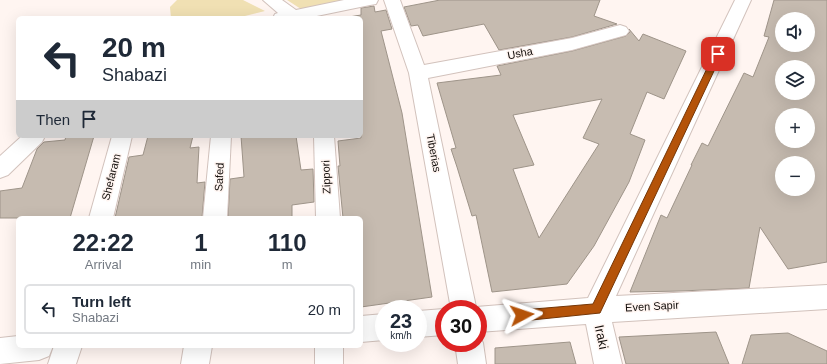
<!DOCTYPE html>
<html lang="en">
<head>
<meta charset="utf-8">
<style>
  body { margin:0; font-family:Arial,sans-serif; background:#f6f6f7; color:#1f2937; height:100vh; display:flex; flex-direction:column; font-size:15px; white-space:nowrap }
  * { box-sizing:border-box; margin:0 }
  p { font-size:13px; color:#747a83 }
  .icon { flex:none; width:22px; height:22px; fill:none; stroke:currentColor; stroke-width:2; stroke-linecap:round; stroke-linejoin:round }
  .map { position:relative; flex:1; overflow:hidden }
  .drawer { position:absolute; left:16px; top:216px; width:347px; height:132px; display:flex; flex-direction:column; background:#fff; border-radius:6px; box-shadow:0 4px 16px #0002 }
  .drawer>* { flex:none }
  .top-card { position:absolute; left:16px; top:16px; width:347px; height:122px; border-radius:6px; box-shadow:0 4px 16px #0002; background:#fff; color:#1f2937; overflow:hidden }
  .buttons { position:absolute; left:775px; top:12px; display:grid; gap:8px }
  .buttons a { display:grid; place-items:center; width:40px; height:40px; border-radius:50%; background:#fff; box-shadow:0 4px 16px #0002; font-size:20px }
  .speed { position:absolute; left:375px; top:300px; display:flex; gap:8px; font-size:20px; font-weight:700; text-align:center }
  .speed>* { display:grid; place-content:center; width:52px; height:52px; border-radius:50%; background:#fff; box-shadow:0 4px 16px #0002; line-height:1 }
  .speed small { font-size:10px; font-weight:400 }
  .speed .limit { border:6px solid #d22; background:#fff; color:#111 }
  .pin { position:absolute; display:grid; place-items:center; width:34px; height:34px; color:#fff; margin:-17px; border-radius:8px; box-shadow:0 2px 6px #0006 }
  .me { position:absolute; width:44px; margin:-22px; rotate:85deg; stroke-linejoin:round; filter:drop-shadow(0 0 3px #0008) }
  .turn { display:flex; align-items:center; gap:14px; height:84px; padding:0 20px; font-size:18px }
  .turn .icon { width:52px; height:52px; stroke-width:2.5 }
  .turn b { display:block; font-size:28px; line-height:34px }
  .then { display:flex; align-items:center; height:38px; padding:0 20px; background:#0003; gap:8px; font-size:15px }
  .eta { display:flex; justify-content:space-evenly; align-items:center; height:68px; text-align:center }
  .eta b { font-size:24px; font-weight:700; line-height:28px }
  ul { padding:0; list-style:none }
  li { display:flex; align-items:center; gap:12px; height:50px; margin:0 8px 6px; padding:0 12px; border:2px solid #e0e1e3; border-radius:6px }
  li div { flex:1 }
  li b { display:block; font-size:15px }
  li em { font-style:normal }
  .map>svg:first-child { display:block }
</style>
</head>
<body>
<div class="map">
<svg width="827" height="364" viewBox="0 0 827 364">
  <rect width="100%" height="100%" fill="#fff5f1"/>
  <g fill="#f0e0b3">
    <path d="M177,0H243L265,11L237,18H171L170,7Z"/>
    <path d="M287,0H352L301,9Z"/>
  </g>
  <g fill="#c6bbb0" stroke="#9e9489" fill-rule="evenodd">
    <path d="M440,0H600L594,16L617,24L572,37L499,50L484,24L423,36L418,25L411,26L404,7Z"/>
    <path d="M774,0H827V262L788,269L760,227L749,288L681,291L630,292L661,215L667,218L692,165H691L702,143L708,146L744,73L753,77L769,37L764,36ZM782,19H808V45H782ZM782,67H808V93H782ZM782,115H808V141H782ZM782,163H808V189H782Z"/>
    <path d="M374,6L375,12L386,10L392,29L381,31L402,113L432,297L361,307V218H343L338,166H340L338,141L361,138V18L349,17L361,15V8Z"/>
    <path d="M629,29L639,41L643,34L686,51L664,99L647,92L630,134L645,140L629,182L594,246L567,284L492,292L476,215L472,216L457,167L451,149L456,148L437,83L501,75L497,66L572,51L626,36L630,32ZM602,99L583,138L599,144L539,238L513,169L534,165L513,115Z"/>
    <path d="M66,136H94L70,218H0V191L22,188L37,149L44,142L65,140Z"/>
    <path d="M148,136H193L190,148L199,147L197,183L205,182L202,218H115L129,157L143,155Z"/>
    <path d="M241,136H296L301,170L313,169L314,202L292,205V218H228L230,179L244,177Z"/>
    <path d="M716,332L729,364H626L619,337Z"/>
    <path d="M788,333L827,351V364H742L751,335Z"/>
    <path d="M570,342L576,364H495V348Z"/>
  </g>
  <g fill="none" stroke-linecap="round" stroke-linejoin="round">
    <g stroke="#d2c2bc" stroke-width="2">
      <g id="minor">
        <path d="M263,0H282L296,10L344,0H378L376,4L370,5L307,18H273L275,14L278,13Z"/>
        <path d="M384,0H400L424,65L572,38L620,25L626,27L629,31L626,35L572,50L428,78L476,307L588,298L735,0H751L616,296L827,285V309L612,322L622,364H594L586,324L478,332V309H451L409,73Z"/>
        <path d="M22,136H45L42,142L8,175L0,178V156Z"/>
        <path d="M112,136H132L113,218H89Z"/>
        <path d="M211,136H231L227,218H203Z"/>
        <path d="M314,136H334L340,218H316Z"/>
        <path d="M444,309V335L418,337V311Z"/>
        <path d="M384,314V340L361,342V316Z"/>
        <path d="M478,333L483,343L486,364H458L455,343H478Z"/>
        <path d="M18,336V346H53L49,356L39,360L0,364V338Z"/>
        <path d="M54,346H82L76,364H48Z"/>
        <path d="M184,346H212L209,364H181Z"/>
        <rect x="315" y="346" width="28" height="18"/>
      </g>
    </g>
    <use href="#minor" fill="#fff" fill-rule="evenodd"/>
  </g>
  <path fill="#b45309" stroke="#753606" d="M718,51L722,54L600,313L522,321L518,319L517,315L518,312L522,310L593,304L714,54Z"/>
  <g text-anchor="middle" stroke-width="3" stroke-linejoin="round" paint-order="stroke">
    <g font-size="11" fill="#130e0b" stroke="#fff5f1">
      <text transform="translate(520 53) rotate(-11)" y="4">Usha</text>
      <text transform="translate(434 153) rotate(79)" y="4">Tiberias</text>
      <text transform="translate(111 177) rotate(-76)" y="4">Shefaram</text>
      <text transform="translate(219 177) rotate(-87)" y="4">Safed</text>
      <text transform="translate(326 177) rotate(-92)" y="4">Zippori</text>
      <text transform="translate(652 306) rotate(-3)" y="4">Even Sapir</text>
    </g>
    <g font-size="13" fill="#130e0b" stroke="#fff5f1">
      <text transform="translate(602 337) rotate(78)" y="5">Iraki</text>
    </g>
  </g>
</svg>
<div class="buttons">
<a><svg class="icon" aria-label="sound" viewBox="0 0 24 24"><path d="M4 9h4l5-4v14l-5-4H4zM17 9q2 3 0 6"/></svg></a>
<a><svg class="icon" aria-label="layers" viewBox="0 0 24 24"><path d="M12 4l9 5-9 5-9-5zM3 14l9 5 9-5"/></svg></a>
<a>+</a>
<a>−</a>
</div>
<div class="speed"><div>23<small>km/h</small></div><div class="limit">30</div></div>
<div class="pin" style="left:718px;top:54px;background:#d93025"><svg class="icon" aria-label="arrive" viewBox="0 0 24 24"><path d="M6 21V4h12l-3 4 3 4H6"/></svg></div>
<svg class="me" style="left:522px;top:315px" viewBox="-20 -20 40 40"><path d="M0-17L14 15 0 8-14 15z" fill="#b45309" stroke="#fff" stroke-width="4"/></svg>
<div class="top-card">
<div class="turn"><svg class="icon" aria-label="left" viewBox="0 0 24 24"><path d="M17 20v-9H6M10 6l-5 5 5 5"/></svg><div><b>20 m</b>Shabazi</div></div>
<div class="then">Then<svg class="icon" aria-label="arrive" viewBox="0 0 24 24"><path d="M6 21V4h12l-3 4 3 4H6"/></svg></div>
</div>
<section class="drawer">
<div class="eta">
<div><b>22:22</b><p>Arrival</p></div>
<div><b>1</b><p>min</p></div>
<div><b>110</b><p>m</p></div>
</div>
<ul>
<li><svg class="icon" aria-label="left" viewBox="0 0 24 24"><path d="M17 20v-9H6M10 6l-5 5 5 5"/></svg><div><b>Turn left</b><p>Shabazi</p></div><em>20 m</em></li>
</ul>
</section>
</div>
</body>
</html>
